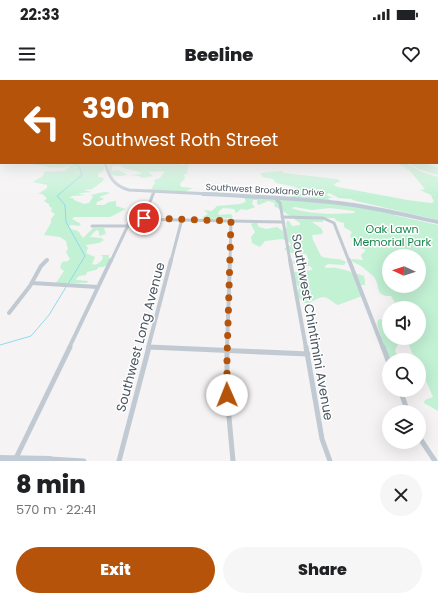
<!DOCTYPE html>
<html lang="en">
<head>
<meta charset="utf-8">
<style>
  body { margin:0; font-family:Poppins,sans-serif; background:#f6f6f6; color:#202124; height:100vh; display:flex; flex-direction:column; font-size:15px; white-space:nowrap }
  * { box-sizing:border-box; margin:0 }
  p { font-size:13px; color:#757577 }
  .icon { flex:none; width:22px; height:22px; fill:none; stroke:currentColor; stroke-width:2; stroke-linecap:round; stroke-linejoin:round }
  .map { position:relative; height:381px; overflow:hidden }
  .side { display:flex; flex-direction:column; background:#fff; flex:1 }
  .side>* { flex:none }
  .banner { position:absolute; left:0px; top:0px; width:438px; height:84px; box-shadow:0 4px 16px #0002; background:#b45309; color:#fff; overflow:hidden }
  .needle { width:26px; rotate:273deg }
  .fabs { position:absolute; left:382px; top:169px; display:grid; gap:8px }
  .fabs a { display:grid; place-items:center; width:44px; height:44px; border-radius:50%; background:#fff; box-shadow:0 4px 16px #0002; font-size:20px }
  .pin { position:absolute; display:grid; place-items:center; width:34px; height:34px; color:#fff; margin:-17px; border:2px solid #fff; border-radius:50%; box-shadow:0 1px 4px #0007 }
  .me { position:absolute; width:44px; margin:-22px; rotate:359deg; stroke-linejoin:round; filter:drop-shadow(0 0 3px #0008) }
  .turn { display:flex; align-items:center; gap:14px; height:84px; padding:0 16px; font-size:18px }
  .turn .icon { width:52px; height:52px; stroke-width:2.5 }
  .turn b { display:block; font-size:28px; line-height:34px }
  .round { display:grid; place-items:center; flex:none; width:42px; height:42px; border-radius:21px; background:#f6f6f6 }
  .headline { display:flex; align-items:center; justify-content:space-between; height:68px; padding:0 16px }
  h1 { font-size:24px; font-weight:800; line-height:30px }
  .action { display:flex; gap:8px; margin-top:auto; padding:8px 16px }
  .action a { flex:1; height:46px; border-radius:24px; background:#b45309; color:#fff; font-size:16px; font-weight:800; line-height:46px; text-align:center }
  .action a+a { background:#f6f6f6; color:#202124 }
  .status { display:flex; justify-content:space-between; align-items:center; height:28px; padding:0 20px; background:#fff; direction:ltr }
  .status svg { height:11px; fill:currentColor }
  header { display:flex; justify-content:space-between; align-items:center; height:52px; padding:0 16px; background:#fff; font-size:18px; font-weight:800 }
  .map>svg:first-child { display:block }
</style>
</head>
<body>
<div class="status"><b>22:33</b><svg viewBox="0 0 49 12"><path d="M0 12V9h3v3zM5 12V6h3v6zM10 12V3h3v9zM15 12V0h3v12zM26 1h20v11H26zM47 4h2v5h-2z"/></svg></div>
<header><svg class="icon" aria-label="menu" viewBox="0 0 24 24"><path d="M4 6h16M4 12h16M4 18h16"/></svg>Beeline<svg class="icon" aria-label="heart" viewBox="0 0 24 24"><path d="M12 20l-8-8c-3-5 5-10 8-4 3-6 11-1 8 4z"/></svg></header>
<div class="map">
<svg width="438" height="381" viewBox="0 0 438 381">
  <rect width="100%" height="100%" fill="#f5f3f3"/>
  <g fill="#c2f1d4" fill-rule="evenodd">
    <path d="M22,83H178V84L182,85L188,83L189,86L187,91L188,93L184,95L185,99L181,102L180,105L182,107L193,108L184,112H148L146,110L152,109L153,105L155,104L154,100L160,98L165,91L148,92L153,96L142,98L139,96L129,95L141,94L140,92L123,88L120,85L112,86V91L118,90L128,95L120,96L111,95L109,90V86L106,83L104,84V90L98,94V97L104,98L103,101L92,109L83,110L92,112L80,113L79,114L85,115L72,116L69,118H73L74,120L84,124L89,123L93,117L91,115C97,114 104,110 110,113L99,117L104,119L97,122L96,125H104L109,122L116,121V126L126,129L110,137H74L72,139L81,144L79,146L72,145L69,146L71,149L78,151L83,158L93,148H104L106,154L99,156V151L97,150L94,152L90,157L101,158L104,160L99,163L86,165L88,168L86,173L95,177L92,184C96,186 99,183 102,180L103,177L101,175H109V184L103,187H99L96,190L87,192L86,195L79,196L76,199L77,200L88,201L87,203H56L64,191L60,188L62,182L68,181L70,179L66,172L68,169L66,161L60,157L44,155L51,143V139L55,134L51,131L52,128L49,126V124L44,121L47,118L42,114H38L47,108V105L33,102L43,96L44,92C52,90 65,94 70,86L61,88L46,87V86Z"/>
    <path d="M397,83H406L422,92L438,97V140L356,121L351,119L339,118L329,113L326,115L333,118H328L330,120L394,134V135L438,145V331L424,323L425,320L433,317L419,285V280L412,273L409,265L412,264L414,261L411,258H419V228H396L395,223L391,216C374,217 381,206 374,197C372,195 362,186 359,185C356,183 354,183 351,180L353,179L363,180L361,175L366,170L353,165V160L350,156L352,152L344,147V143L337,141L334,138H324L323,142H312L321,148L323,152L322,154L312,155L313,160L321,176C328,180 339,177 346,182L344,185L328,184L324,187C329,189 332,187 337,188C346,190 355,193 364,196L365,201V205H361L362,216L338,225C333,223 328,217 323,217C313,218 306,232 297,214L299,208L294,200V192L313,190L310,186H298L293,183V181C300,181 302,184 309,181L306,174L291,173L284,169L291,165V163L282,159L265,161L260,167L252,163L251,157L255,152L251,144L252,143H257L259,147L266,149L277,147L283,151L287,147L286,143L287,141H289L292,146L300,145V143C291,137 284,131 274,126L275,123L268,121L259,125L257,124V120H253L252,124L255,127L253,128L246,130L241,129L236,133L234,129L223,128L218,132L219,135L231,134L233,137L231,138L207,139L202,137L208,134L204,130L212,131L217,126L240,124L246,122L244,117C266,117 287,122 308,120L292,117V114L285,112L294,113L295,111L292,109L296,107L276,103L273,99L263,97L260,93L282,91L284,93L337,99L341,101L336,103L334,105L338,107L407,120L431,123L434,122L431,115L420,110L425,109L409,90ZM295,127L312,130L330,128L354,131L355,133C335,134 310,135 291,128ZM389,176H419V206H389Z"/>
    <path d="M409,83H424L438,87V95L418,89Z"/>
    <path d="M380,239L389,242V258H398V264L395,271L400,280H391L387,277L377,244L378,240Z"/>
  </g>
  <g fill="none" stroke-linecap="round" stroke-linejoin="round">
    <g stroke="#8fdaee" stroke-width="1">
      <path d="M0,69L1,71"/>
      <path d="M1,75V80"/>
      <path d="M68,204L85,176L66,142L65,125L57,116L82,95L79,86L72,83"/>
      <path d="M0,265L31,256L49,235L66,207"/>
    </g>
    <path stroke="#c1cad2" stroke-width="2" d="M153,115L154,113"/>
    <g stroke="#c1cad2" stroke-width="3">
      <path d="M275,118L280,123L290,181"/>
      <path d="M282,137L323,138L334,143L349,181"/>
      <path d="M144,138L153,114"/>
      <path d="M92,146H128"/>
      <path d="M46,181L47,180"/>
      <path d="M111,181L131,139L283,142"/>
      <path d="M171,181L182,139"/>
      <path d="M230,181L231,141"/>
    </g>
    <g stroke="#c1cad2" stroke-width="4">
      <path d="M290,180L306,268"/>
      <path d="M349,180L383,268"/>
      <path d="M32,203L98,207"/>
      <path d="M9,233L30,206L41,186L47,180"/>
      <path d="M149,267L165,268"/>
      <path d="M69,268L111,180"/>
      <path d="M148,268L171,180"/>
      <path d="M227,268L230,180"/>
    </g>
    <g stroke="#c1cad2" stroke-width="5">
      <path d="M149,267L308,274"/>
      <path d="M227,267V315L233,381"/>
      <path d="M306,267L322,359L330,381"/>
      <path d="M383,267L389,283"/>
      <path d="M400,310L408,332"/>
      <path d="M419,357L435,381"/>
      <path d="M16,378L70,267"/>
      <path d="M50,379L84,381"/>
      <path d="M119,381L149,267"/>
    </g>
    <path stroke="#c1cbd6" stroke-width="3" d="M105,83C109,97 114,106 129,110L231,115"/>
    <path stroke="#c1cbd6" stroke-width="4" d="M203,114C248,116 294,118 339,123C373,127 405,135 438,142"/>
    <path stroke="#c1cbd6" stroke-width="6" d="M0,378L50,379V381"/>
  </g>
  <linearGradient id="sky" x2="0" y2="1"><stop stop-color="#84c3ea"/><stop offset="0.55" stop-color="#fafafa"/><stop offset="1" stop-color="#fafafa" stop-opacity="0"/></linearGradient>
  <rect width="438" height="118" fill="url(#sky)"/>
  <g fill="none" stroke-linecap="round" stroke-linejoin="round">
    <path stroke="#b45309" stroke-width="7" stroke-dasharray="0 12.6" d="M144,138L231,141L227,278V315"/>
  </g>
  <g text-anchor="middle" stroke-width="3" stroke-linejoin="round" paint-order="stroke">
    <g font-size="9" fill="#4a5661" stroke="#fff">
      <text transform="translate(265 110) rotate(3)" y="3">Southwest Brooklane Drive</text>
    </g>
    <g font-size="11" fill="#17854e" stroke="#fff">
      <text x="392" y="153">Oak Lawn<tspan x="392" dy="13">Memorial Park</tspan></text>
    </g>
    <g font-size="13" fill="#4a5661" stroke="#fff">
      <text transform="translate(313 247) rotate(80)" y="5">Southwest Chintimini Avenue</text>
      <text transform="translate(140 257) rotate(-75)" y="5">Southwest Long Avenue</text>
    </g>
  </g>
</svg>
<div class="fabs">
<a><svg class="needle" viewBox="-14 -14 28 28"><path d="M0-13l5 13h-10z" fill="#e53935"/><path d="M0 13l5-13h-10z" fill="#757577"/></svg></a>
<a><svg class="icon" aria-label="sound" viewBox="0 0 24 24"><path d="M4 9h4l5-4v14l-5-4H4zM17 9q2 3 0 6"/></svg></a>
<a><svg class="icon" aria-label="search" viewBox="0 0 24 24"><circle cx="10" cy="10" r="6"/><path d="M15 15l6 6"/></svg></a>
<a><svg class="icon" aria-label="layers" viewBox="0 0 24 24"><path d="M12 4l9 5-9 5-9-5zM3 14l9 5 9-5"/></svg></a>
</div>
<div class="pin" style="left:144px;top:138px;background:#d93025"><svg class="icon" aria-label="arrive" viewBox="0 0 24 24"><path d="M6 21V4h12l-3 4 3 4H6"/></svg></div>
<svg class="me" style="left:227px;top:315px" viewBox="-20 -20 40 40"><circle r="19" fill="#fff"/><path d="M0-13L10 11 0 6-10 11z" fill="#b45309"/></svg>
<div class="banner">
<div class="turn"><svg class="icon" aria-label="left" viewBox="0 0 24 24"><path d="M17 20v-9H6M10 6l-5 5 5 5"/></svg><div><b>390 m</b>Southwest Roth Street</div></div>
</div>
</div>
<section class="side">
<div class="headline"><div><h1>8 min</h1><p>570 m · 22:41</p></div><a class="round"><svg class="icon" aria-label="close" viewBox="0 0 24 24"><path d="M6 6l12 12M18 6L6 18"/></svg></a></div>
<div class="action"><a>Exit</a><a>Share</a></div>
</section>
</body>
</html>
